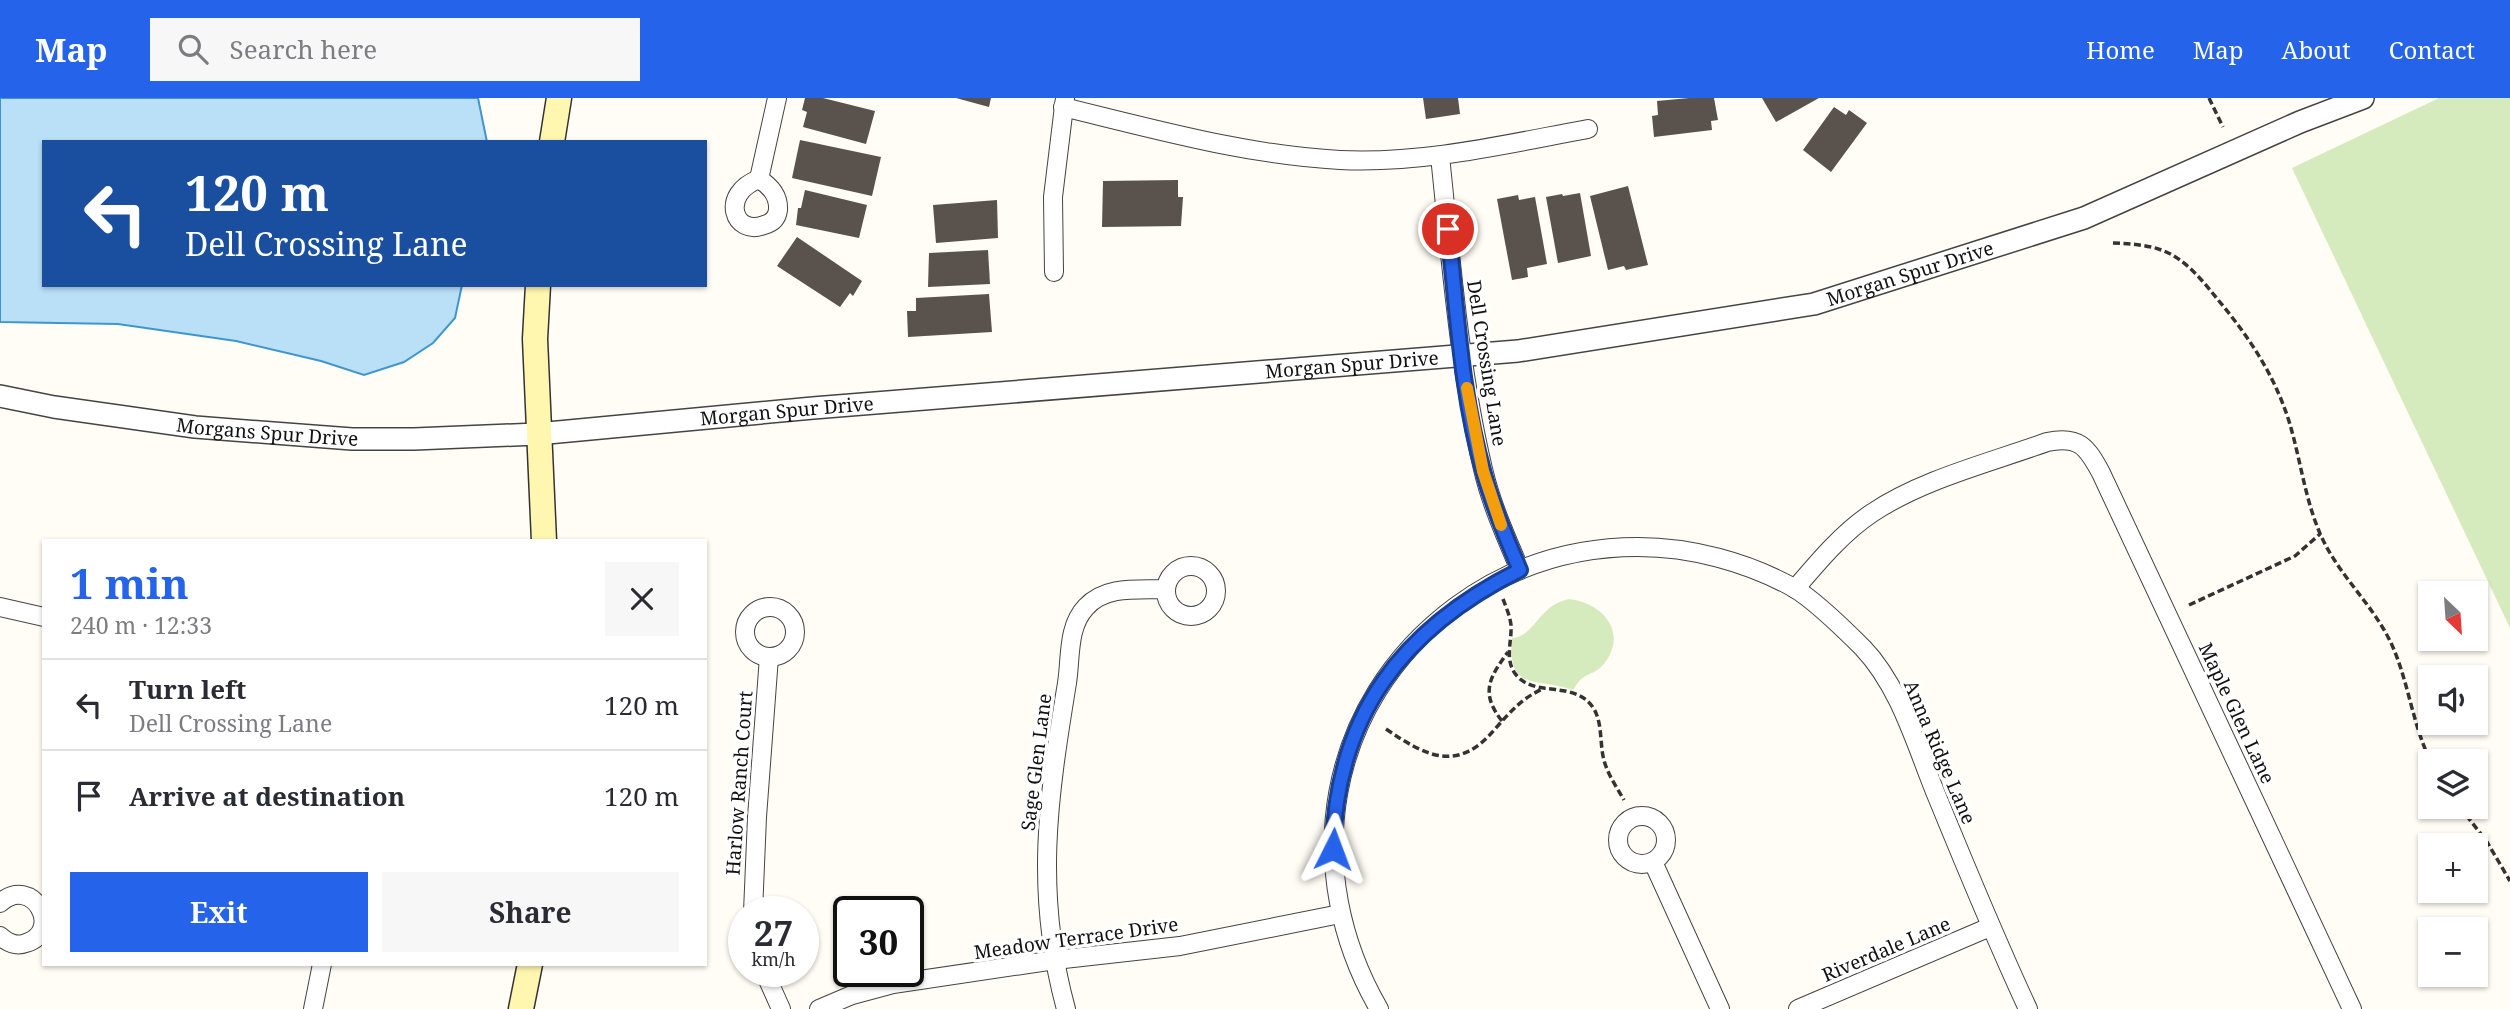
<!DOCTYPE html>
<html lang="en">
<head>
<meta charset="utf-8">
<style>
  body { margin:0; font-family:"Noto Serif",serif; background:#f7f7f7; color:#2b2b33; height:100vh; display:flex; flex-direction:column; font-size:26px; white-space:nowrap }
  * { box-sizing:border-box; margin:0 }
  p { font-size:23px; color:#7c7c81 }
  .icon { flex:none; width:38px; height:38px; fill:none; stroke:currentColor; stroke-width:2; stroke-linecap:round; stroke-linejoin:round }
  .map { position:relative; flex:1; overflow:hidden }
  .drawer { position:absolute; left:42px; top:441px; width:665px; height:427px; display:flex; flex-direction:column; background:#fff; border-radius:0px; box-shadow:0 2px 5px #0004 }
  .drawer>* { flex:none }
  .guide { position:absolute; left:42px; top:42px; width:665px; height:147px; border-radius:0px; box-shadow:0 2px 5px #0004; background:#1a4fa0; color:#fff; overflow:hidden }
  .needle { width:46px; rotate:155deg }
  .fabs { position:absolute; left:2418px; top:483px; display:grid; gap:14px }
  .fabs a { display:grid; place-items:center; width:70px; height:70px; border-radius:0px; background:#fff; box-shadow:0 2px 5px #0004; font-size:35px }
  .speed { position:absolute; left:728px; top:798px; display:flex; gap:14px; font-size:35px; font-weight:700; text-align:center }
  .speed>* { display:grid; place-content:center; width:91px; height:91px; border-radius:50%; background:#fff; box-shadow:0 2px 5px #0004; line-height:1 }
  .speed small { font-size:18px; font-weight:400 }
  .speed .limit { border:4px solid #111; border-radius:10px; background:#fff; color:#111 }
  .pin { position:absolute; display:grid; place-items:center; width:60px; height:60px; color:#fff; margin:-30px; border:4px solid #fff; border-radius:50%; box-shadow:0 2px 7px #0007 }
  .me { position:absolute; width:77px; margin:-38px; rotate:3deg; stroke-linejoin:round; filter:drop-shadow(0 0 5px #0008) }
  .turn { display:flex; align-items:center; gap:24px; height:147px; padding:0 28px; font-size:32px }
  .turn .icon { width:91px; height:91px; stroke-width:2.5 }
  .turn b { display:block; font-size:49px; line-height:60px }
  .round { display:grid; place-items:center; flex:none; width:74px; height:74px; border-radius:0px; background:#f7f7f7 }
  .head { display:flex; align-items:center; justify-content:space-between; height:119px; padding:0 28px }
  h1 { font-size:42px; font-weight:700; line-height:52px; color:#2563eb }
  .action { display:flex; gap:14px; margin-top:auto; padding:14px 28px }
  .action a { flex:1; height:80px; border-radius:0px; background:#2563eb; color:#fff; font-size:28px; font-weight:700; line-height:80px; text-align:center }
  .action a+a { background:#f7f7f7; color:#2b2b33 }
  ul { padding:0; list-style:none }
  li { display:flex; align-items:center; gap:21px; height:91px; padding:0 28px; border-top:2px solid #e1e1e2 }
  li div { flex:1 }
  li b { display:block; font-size:26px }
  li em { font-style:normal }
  header { display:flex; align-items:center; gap:42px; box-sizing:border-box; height:98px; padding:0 35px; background:#2563eb; color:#fff }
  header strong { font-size:33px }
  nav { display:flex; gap:38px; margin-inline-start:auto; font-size:24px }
  .search { width:490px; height:63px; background:#f7f7f7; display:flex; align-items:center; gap:18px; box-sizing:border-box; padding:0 24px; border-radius:0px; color:#7c7c81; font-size:26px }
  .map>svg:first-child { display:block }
</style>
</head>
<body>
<header>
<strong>Map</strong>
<div class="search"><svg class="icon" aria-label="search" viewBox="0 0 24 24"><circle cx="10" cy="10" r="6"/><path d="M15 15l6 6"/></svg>Search here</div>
<nav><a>Home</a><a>Map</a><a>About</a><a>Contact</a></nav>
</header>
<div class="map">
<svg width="2510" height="911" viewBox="0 0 2510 911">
  <rect width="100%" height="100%" fill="#fffdf5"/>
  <g fill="#d5ebbd">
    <path d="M2439,0H2510V530L2292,70Z"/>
    <path d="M1569,501C1604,505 1629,536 1603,567C1597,574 1590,575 1584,579C1579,582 1576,587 1573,592C1537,579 1507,595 1512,540C1536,538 1537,508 1569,501Z"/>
  </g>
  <path fill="#b9e0f7" stroke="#3f96cf" stroke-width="2" d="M0,0H478L487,44H44V187H462L455,220L433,245L404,264L364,277L321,263L236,243L118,226L0,224Z"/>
  <g fill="#5a524d">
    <path d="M805,0H823L875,13L866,46L803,29L807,14L802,12Z"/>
    <path d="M956,0H991L989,9Z"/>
    <path d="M1423,0H1458L1460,16L1426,21Z"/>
    <path d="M1689,0H1714L1718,22L1711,23L1712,32L1654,39L1652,18L1658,17L1657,3Z"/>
    <path d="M1762,0H1819L1776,24Z"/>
    <path d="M1834,9L1846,17L1849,12L1867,25L1831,74L1803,52Z"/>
    <path d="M800,42L881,59L872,98L792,80Z"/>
    <path d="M1178,82V99H1183L1181,128L1102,129L1103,83Z"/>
    <path d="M1628,88L1648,167L1626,172L1624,168L1608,172L1590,98Z"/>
    <path d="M805,92L867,107L859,140L796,127L798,110H801Z"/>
    <path d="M1580,95L1591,158L1558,165L1546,99L1562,96L1563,98Z"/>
    <path d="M1518,97L1519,102L1535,99L1547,166L1527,170L1528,179L1512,182L1497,101Z"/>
    <path d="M997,102L998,140L936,145L933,107Z"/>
    <path d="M797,139L862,183L853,198L850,195L840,209L777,168Z"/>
    <path d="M988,152L990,186L928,189L929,155Z"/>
    <path d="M989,196L992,234L908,239L907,213H916V200Z"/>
  </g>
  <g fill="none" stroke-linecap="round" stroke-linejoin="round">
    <g stroke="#444" stroke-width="20">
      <g id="minor">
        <path d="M1063,9C1154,31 1246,57 1340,62C1424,66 1506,46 1588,31"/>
        <path d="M1440,58C1451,163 1459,269 1483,371C1491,406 1506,439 1520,472"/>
        <path d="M759,81C770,88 779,97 778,112C777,120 772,125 764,127C734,139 719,96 759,81Z"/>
        <path d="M759,81L777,0"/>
        <path d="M1054,174L1053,99L1065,0"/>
        <circle cx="1191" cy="493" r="25"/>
        <path d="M1795,491C1818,464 1842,435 1872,415C1923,381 1989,365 2047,344C2079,337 2087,349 2101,375L2352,911"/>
        <path d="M0,509L44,519"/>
        <circle cx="770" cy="534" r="25"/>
        <circle cx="1642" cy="742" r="24"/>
        <path d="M1653,764L1720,911"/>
        <path d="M0,805C33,776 64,833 26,845C16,849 8,845 0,838"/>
        <path d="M753,814L757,719L769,559"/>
        <path d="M764,873L781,911"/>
        <path d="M313,911L322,866"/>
        <path d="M819,911L852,897L893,886L1055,862L1180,848L1340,816"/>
        <path d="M1066,911C1034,794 1048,701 1067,585C1071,560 1067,529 1086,509C1106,487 1139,492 1166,491"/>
        <path d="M1379,911C1299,773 1325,606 1455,509C1509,469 1571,449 1638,449C1691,449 1747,464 1794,490C1814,502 1846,533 1863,550C1901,590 1917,651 1938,701C1967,772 1996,842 2028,911"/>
        <path d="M1798,911L1990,829"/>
      </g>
    </g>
    <g stroke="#444" stroke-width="24">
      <g id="tertiary">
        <path id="s1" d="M0,298L54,309L195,329L352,341H414L537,336L813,310L1518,253L1814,206L2084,120L2300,24L2363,0"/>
      </g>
    </g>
    <g stroke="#333" stroke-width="27">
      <g id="secondary">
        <path d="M552,44L559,0"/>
        <path d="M538,187L535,241L544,443"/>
        <path d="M521,911L530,866"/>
      </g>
    </g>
    <g stroke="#333" stroke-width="3.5" stroke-dasharray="7 3.5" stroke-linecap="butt">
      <path d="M2209,0L2223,29"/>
      <path d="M2113,145C2134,146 2156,147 2174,158C2192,169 2206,187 2219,203C2249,239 2273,275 2288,320C2300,358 2304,397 2319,433C2335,473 2368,501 2388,539C2408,577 2411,624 2431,664"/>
      <path d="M1503,501C1506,509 1510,518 1511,527C1512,543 1505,559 1514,574C1532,602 1575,580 1594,611C1602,625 1600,643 1603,658C1606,674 1616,688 1624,702"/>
      <path d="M2189,507L2295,458L2320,436"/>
      <path d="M1502,623C1480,595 1489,580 1508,554"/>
      <path d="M1386,631C1427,659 1458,675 1495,631C1511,613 1523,599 1545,590"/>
      <path d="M2460,709L2487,744L2510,783"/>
    </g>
    <use href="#minor" stroke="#fff" stroke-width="18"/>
    <use href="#tertiary" stroke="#fff" stroke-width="21"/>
    <use href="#secondary" stroke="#fff6b0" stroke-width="24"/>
  </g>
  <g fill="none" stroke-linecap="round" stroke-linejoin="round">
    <g stroke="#184099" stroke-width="18">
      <path id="route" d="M1333,751C1336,617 1402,531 1520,472C1506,440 1493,409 1484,376C1461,297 1457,212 1448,131"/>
    </g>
    <use href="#route" stroke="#2563eb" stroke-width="12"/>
    <path stroke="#f59e0b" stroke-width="12" d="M1467,290L1483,373L1501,427"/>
  </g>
  <g text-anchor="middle" stroke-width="7" stroke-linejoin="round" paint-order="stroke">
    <g font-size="19" fill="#111" stroke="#fff">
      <text dy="7" stroke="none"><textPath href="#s1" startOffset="1925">Morgan Spur Drive</textPath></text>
      <text transform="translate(1487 265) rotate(81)" y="7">Dell Crossing Lane</text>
      <text dy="7" stroke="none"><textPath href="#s1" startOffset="1358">Morgan Spur Drive</textPath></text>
      <text dy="7" stroke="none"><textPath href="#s1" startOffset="791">Morgan Spur Drive</textPath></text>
      <text dy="7" stroke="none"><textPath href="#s1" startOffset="270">Morgans Spur Drive</textPath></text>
      <text transform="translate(2237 615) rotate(65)" y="7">Maple Glen Lane</text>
      <text transform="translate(1940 654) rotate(67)" y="7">Anna Ridge Lane</text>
      <text transform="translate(1036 664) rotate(-83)" y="7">Sage Glen Lane</text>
      <text transform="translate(739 685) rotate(-86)" y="7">Harlow Ranch Court</text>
      <text transform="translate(1076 840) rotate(-8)" y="7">Meadow Terrace Drive</text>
      <text transform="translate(1886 851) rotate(-23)" y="7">Riverdale Lane</text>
    </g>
  </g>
</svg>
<div class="fabs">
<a><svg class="needle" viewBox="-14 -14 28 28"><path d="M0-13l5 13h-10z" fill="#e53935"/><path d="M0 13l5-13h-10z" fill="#7c7c81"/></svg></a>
<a><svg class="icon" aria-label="sound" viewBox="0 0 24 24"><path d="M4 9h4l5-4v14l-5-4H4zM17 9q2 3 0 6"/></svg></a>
<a><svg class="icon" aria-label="layers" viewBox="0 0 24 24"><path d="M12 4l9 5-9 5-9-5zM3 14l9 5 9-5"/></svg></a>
<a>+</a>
<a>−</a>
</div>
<div class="speed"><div>27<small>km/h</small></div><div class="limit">30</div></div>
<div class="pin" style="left:1448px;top:131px;background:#d93025"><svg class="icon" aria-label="arrive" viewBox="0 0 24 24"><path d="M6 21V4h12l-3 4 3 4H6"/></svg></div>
<svg class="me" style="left:1333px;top:751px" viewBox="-20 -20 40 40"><path d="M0-17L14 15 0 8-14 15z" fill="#2563eb" stroke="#fff" stroke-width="4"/></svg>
<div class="guide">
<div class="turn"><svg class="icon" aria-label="left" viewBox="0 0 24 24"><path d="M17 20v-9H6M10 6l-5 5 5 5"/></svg><div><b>120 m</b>Dell Crossing Lane</div></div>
</div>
<section class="drawer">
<div class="head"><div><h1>1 min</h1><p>240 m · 12:33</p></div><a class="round"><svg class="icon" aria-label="close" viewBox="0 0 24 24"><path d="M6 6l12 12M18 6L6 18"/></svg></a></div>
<ul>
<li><svg class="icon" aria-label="left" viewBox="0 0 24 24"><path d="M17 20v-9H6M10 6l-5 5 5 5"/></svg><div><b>Turn left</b><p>Dell Crossing Lane</p></div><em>120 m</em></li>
<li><svg class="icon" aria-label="arrive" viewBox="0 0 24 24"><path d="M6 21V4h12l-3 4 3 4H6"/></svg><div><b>Arrive at destination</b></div><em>120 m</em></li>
</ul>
<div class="action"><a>Exit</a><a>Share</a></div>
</section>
</div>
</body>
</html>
